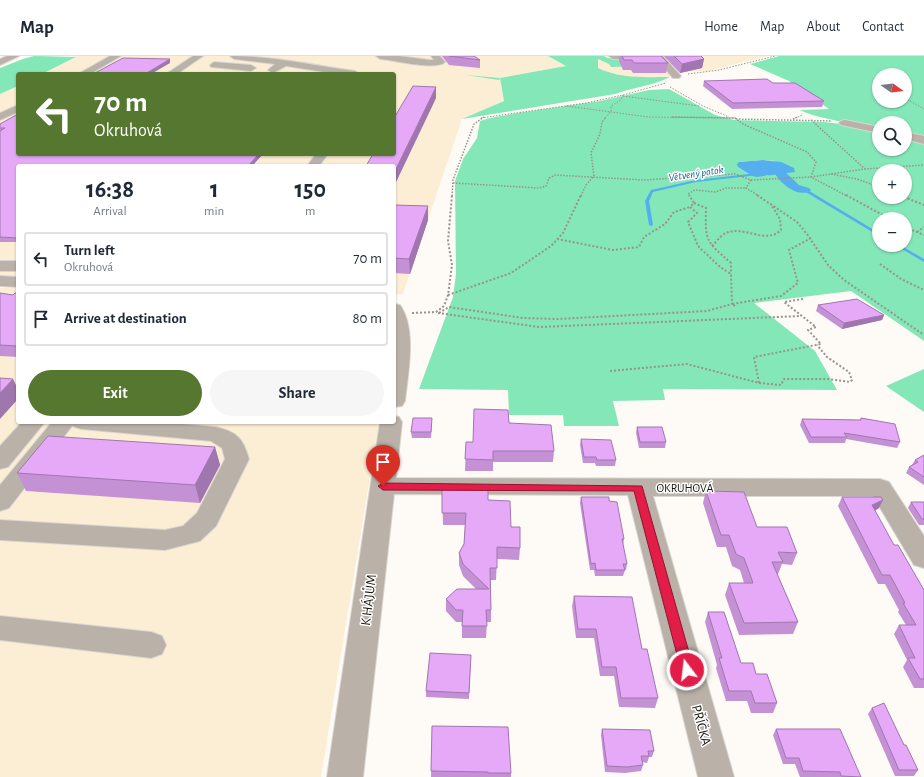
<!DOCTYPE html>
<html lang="en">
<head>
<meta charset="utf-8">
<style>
  body { margin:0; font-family:"Alegreya Sans",sans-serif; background:#f6f6f7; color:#1f2937; height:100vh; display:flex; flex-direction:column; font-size:15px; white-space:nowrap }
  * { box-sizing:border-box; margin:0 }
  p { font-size:13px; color:#747a83 }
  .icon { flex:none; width:22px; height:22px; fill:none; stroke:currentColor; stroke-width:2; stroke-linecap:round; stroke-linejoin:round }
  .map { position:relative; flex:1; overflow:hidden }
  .drawer { position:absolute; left:16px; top:108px; width:380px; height:260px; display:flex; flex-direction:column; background:#fff; border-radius:4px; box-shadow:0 1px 3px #0004 }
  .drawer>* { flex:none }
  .hud { position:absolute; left:16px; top:16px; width:380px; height:84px; border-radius:4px; box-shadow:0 1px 3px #0004; background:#55772f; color:#fff; overflow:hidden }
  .needle { width:26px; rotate:104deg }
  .buttons { position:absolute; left:872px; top:12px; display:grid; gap:8px }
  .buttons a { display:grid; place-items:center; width:40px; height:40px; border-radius:50%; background:#fff; box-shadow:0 1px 3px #0004; font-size:20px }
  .pin { position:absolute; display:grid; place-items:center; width:34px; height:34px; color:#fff; margin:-41px -17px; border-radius:50% 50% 50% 0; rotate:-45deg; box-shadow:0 0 4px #0007 }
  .pin .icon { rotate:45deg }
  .me { position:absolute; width:44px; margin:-22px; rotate:345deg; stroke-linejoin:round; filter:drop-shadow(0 0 3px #0008) }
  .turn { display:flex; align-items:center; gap:14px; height:84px; padding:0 12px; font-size:18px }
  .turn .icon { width:52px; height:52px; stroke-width:2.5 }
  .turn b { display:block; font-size:28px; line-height:34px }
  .eta { display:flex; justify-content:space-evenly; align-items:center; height:68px; text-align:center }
  .eta b { font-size:24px; font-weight:700; line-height:28px }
  .cta { display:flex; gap:8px; margin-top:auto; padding:8px 12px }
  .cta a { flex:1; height:46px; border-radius:24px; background:#55772f; color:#fff; font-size:16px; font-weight:700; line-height:46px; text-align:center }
  .cta a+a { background:#f6f6f7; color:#1f2937 }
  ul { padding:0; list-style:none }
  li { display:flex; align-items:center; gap:12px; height:54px; margin:0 8px 6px; padding:0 4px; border:2px solid #e0e1e3; border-radius:4px }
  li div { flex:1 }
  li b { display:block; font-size:15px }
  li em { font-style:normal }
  header { display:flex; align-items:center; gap:24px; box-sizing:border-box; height:56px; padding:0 20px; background:#fff; border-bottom:1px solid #e0e1e3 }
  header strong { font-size:19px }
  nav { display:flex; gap:22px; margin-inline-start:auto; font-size:14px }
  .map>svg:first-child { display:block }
</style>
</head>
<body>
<header>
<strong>Map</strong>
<nav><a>Home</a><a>Map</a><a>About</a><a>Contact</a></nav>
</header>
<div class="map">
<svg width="924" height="721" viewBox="0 0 924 721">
  <rect width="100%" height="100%" fill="#fefbf6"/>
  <g fill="#fceed5">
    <path d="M75,0H548L566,10L500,22L504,45L462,63L403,238H394V110H18V222L0,221V38L18,30V98H394V18H42L75,2L73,1Z"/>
    <path d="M596,0H768L708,15L669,16L670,21L629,22L611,18L598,12V3Z"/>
    <path d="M0,232H18V366H379L321,721H0Z"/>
  </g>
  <g fill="#84e7b8" fill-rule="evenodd">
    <path d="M34,0L76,1L42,18H18V30L0,38V12L23,3Z"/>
    <path d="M548,0H604L607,2L620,3L640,10L611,11L609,8L598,3V12C621,23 645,21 670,21C653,30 633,31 615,38L462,63L504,45L500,22L499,24L465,19L500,22L566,10Z"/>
    <path d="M779,0H924V285L851,235L754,247L815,295L837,334L663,333L665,344L613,345L619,370H564L563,359H509L508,334L419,333L453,241L456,218L455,125L463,103L477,82L480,65L490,62L518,57L600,45L649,34L669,33L715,59L734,64L823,66L852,69C835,63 816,62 800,54L829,53L789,25L750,8ZM879,19H905V45H879ZM879,67H905V93H879ZM763,104L775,105L768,120H752L738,111L739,106ZM879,115H905V141H879ZM879,163H905V189H879Z"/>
    <path d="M924,313V356L886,330Z"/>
  </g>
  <path fill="#55aeee" d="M763,104L781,106L794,112L795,116L757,121L752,120L738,111L737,108L739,106Z"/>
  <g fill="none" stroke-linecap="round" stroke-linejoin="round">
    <g fill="#55aeee" fill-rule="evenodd">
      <path d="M758,117L760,118L759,119L696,126L653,136L649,145L653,169L651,170L649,169L645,145L651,134L696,124Z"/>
      <path d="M804,133H806L879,177V180L804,135Z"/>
      <path d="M895,189H900L924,203V206Z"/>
    </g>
    <path fill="#55aeee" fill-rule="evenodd" d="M781,115L785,116L799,129L809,132L811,134L809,136C795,140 783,129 775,118Z"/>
    <g stroke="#dad6d1" stroke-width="2">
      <g id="minor">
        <path d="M7,0H19L0,9V3Z"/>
        <path d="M110,0H121L90,18H78Z"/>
        <path d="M193,0H203L177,18H166Z"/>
        <path d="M230,0C272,0 313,9 355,15L360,18H337L286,10L273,17L268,14L275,8L234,3Z"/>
        <path d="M376,0H399L430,4H434L431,0H440L445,6C436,15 393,4 380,3Z"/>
        <path d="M609,0H654V1L650,4L613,3Z"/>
        <path d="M654,0H663L679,18L681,20L679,22H673Z"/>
        <path d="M214,6L251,9L256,12L251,15L211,11L210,9Z"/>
        <path d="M18,49V56L0,64V57Z"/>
        <path d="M845,64L879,71V77L841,69L839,67L841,65Z"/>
        <path d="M905,76L924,80V88L905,83Z"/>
        <path d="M316,98H328L319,110H307Z"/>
        <rect x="0" y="205" width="18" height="10"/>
        <path d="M0,220L18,221V231L0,230Z"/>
        <path d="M394,248L400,249C417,273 408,317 405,345L402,350L394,351Z"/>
        <path d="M394,360L399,361L402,366L396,422L880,423L889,426L924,480V512L914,509L873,440H653L734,721H698L628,439L394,438L363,721H327L380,366H394Z"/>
        <path d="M22,366H45L8,411L0,413V390Z"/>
        <path d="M52,366H160L216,371C237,376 243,382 249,403L216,470L200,485L165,494L0,484V464L165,474L183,470L197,457L225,403L222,392L211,385L81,373L72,370L9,452L0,455V429Z"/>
        <path d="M0,560L151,576L162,580L166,589L162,598L151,602L0,584Z"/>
      </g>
    </g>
    <g stroke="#97938d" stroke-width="1" stroke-dasharray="1.5 1.5" stroke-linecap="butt">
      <path d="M688,18L719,14L775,0"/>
      <path d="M670,31L703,50L729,61"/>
      <path d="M623,40L699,50"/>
      <path d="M905,42L924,53"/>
      <path d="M566,50L649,61L735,62"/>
      <path d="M481,62L586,47L623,39L666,27"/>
      <path d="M605,62L611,55V50L621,44L623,39"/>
      <path d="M795,62L801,60L802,57"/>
    </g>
    <g stroke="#97938d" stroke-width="1.5" stroke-dasharray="1.5 1.5" stroke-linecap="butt">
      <path d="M672,61L735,62L743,68L807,96L816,106L811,121L847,140"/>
      <path d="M736,63L831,65"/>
      <path d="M793,63L798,61"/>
      <path d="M811,64L865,113"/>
      <path d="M831,118L857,123L879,131"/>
      <path d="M751,124L746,132L759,140"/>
      <path d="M453,127L539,132L546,130L549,122L555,119L644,124L735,118L751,124L811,121L865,113L924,109"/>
      <path d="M452,140L453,124L474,68L484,61"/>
      <path d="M581,140L586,129L594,120L591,97L600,78L602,66L606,61"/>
      <path d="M690,140L688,138L695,134L716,136L726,132H746"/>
    </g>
    <g stroke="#97938d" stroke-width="2" stroke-dasharray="2 2" stroke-linecap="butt">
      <path d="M757,139L797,166L807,178L828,209L844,224L924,279"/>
      <path d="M846,139L890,163"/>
      <path d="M904,141L924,149"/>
      <path d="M694,147L706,152C705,186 706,185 731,207V218"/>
      <path d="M905,171L924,179"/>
      <path d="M917,176L924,171"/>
      <path d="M557,183L613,194L639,191L644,181L665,168L674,156L690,151"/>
      <path d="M712,190C716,186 721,179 726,177C744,169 766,189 781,174L780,163L772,150"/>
      <path d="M880,208L901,223L924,234"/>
      <path d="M448,239L511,217L551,190L563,177L581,139"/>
      <path d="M803,243L784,246L816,271L808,274L820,287"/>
      <path d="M735,250L732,248L781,240L798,227L789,194L811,182"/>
      <path d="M412,257L436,256L444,250L448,239L452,209L448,185L452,139"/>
      <path d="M438,257L539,271L801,260"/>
      <path d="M439,257L449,251L523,262L558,263L707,255L732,248L731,218L720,211L698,190L688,166L697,157L690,151L694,147L689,139"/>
      <path d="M610,315L687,308L759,327L754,301L821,288"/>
      <path d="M759,327L781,329L784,323H827L850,326L852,324L849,316L827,301L817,289"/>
    </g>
    <use href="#minor" fill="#bab2a9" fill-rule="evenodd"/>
  </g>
  <g fill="#c591d5">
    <path d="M442,0H474L480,4V12L449,9Z"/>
    <path d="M619,0H661L668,7L666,17H633L631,14H623L619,5Z"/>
    <path d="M664,0H701L704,3L702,12L680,17Z"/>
    <path d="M704,25L773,27L824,45L822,51L732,53L703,30Z"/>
    <path d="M436,42L396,126H394V110Z"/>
    <path d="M18,58V98H263L252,110H18V186H0V68Z"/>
    <path d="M394,149L428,150V164L410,218L394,217Z"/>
    <path d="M0,237L13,239L18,237V301L0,300Z"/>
    <path d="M818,249L884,259L882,264L842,273L816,255Z"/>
    <path d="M861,362L900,386L897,392L846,383L845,387H809L800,369L802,363L860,364Z"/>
    <path d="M509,367L554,395L553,406H493V415H465L466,386H473Z"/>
    <path d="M432,368L431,382H412L411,376Z"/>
    <path d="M637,371L666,386L665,392H639L636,377Z"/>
    <path d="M581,383L616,404L615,410H596L595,407H583L580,389Z"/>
    <path d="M215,391L220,409L200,447L26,435L17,417Z"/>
    <path d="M924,399V429L906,417L909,411L912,409L915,404Z"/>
    <path d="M442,430L488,444L511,471L520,492L519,504L497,503L496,524H490L491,554V566H487L486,582H462V566H456L446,555V543L476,533L463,520L459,509V497L464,488L465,469H443Z"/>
    <path d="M706,435L757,471L797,497L792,509L782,508L778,518H777L798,566L793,578L739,579L725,539L729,527H744L740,514L732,510L726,491H717L703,447Z"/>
    <path d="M581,441L609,445L624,483L623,489L627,508L626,514H625L623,520H595L594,514H590L580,447Z"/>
    <path d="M842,441L879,452L875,455L894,489L924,534V632H914L903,611L907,604L894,578L899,569H906L898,556L899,554L885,528H878L838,450Z"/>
    <path d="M911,446H924V469H919L908,452Z"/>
    <path d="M574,540L642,593L658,642L655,652L619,651L614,620H600L594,582H576L572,550Z"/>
    <path d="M708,556L741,607L756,618L777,647L773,657H751L747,645H726L716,612L717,609L705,566Z"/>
    <path d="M471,599L469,643L426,641V635Z"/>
    <path d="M872,652L904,689L918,714L914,720H895L868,658Z"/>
    <path d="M432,670L511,717V721H431Z"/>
    <path d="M602,673L654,695L652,701H649L647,707L642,706L643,709L641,715L625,717L605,716L601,679Z"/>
    <path d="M776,673L861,721H800L795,708H783L773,679Z"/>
  </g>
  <g fill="#a076ae">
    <path d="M170,3V7L151,18H145Z"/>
    <path d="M704,3L702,12L680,17L682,8Z"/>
    <path d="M436,31V42L396,126V113Z"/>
    <path d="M259,98H263L252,110H248Z"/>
    <path d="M428,150V164L410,218L409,203Z"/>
    <path d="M884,259L882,264L842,273L844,267Z"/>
    <path d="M13,323L18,333V343L0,363V337Z"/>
    <path d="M215,391L220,409L200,447L195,429Z"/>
    <path d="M883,444L879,452L868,458L872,449Z"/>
  </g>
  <g fill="#e5a9f8" stroke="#a076ae">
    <path d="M449,0H474L480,4Z"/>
    <path d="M622,0H661L668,7H634L632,4H624Z"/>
    <path d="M674,0H701L704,3L682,8Z"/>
    <path d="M123,2L170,3L145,18H93Z"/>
    <path d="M767,23L773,27H795L824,45L733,47L704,25Z"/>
    <path d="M413,30L436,31L396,113H394V110H366L373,98H394V62Z"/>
    <path d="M18,58V98H259L248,110H18V182L0,181V75L5,72H0V68Z"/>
    <path d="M394,149L428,150L409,203L394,202Z"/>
    <path d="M0,237L13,239L15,237H18V290L0,289Z"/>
    <path d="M857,243L884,259L844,267L818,249Z"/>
    <path d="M0,322L13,323L0,337Z"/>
    <path d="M474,353L508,354L509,367L551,369L554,395H493V404L465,403L466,386H473Z"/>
    <path d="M413,362H432L431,376H411Z"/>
    <path d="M861,362L895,368L900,386L844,377L847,381H811L802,363L861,364Z"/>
    <path d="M637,371H662L666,386H640Z"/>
    <path d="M48,380L215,391L195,429L17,417Z"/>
    <path d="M581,383L611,384L616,404H597L596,401H584Z"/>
    <path d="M924,399V421L909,411L918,406L915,404Z"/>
    <path d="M442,430L488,431V444L510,445L511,471H520V492L497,491V512H490L491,554H486L487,570H462L463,554H456L446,543L457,533H489L463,508L459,497L464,488L466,457H442Z"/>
    <path d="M706,435L744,436L757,471H787L797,497L778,496L783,506H772L798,566L744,567L729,527H753L744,502L736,498L729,479H721Z"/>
    <path d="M581,441H609V445L617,446L624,483H622L627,508H623L625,514H596L595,507L591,508Z"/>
    <path d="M842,441H881L883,444L872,449L894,489H898L924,534V623H920L908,602H915L899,569H916L903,547H905L890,519H882Z"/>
    <path d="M911,446H924V463H922Z"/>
    <path d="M574,540L632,541L642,593H647L658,642H621L616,611H602L596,573H578Z"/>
    <path d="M708,556H724L741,607H753L756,618H767L777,647H755L751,635H729L719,602H722Z"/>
    <path d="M430,597L471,599L469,637L426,635Z"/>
    <path d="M884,647L904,689H906L918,714H899L872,652Z"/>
    <path d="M432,670L508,671L511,717H488V716L431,715Z"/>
    <path d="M602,673L650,674L654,695H648L649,700H641L643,709L627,711L607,710Z"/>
    <path d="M776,673H840L861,721L841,720L840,716L803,715L799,702H786Z"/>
  </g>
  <path fill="#e11d48" stroke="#92132f" d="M383,427L642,430L694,614L692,619L687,620L683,619L681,614L634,435L383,434L378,430Z"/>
  <g text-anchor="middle" stroke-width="3" stroke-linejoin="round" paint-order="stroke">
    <g font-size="11" font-style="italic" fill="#1b5b86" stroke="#fff">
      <text transform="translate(696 117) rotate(-9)" y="4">Větvený potok</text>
    </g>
    <g font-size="12" fill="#1a150d" stroke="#fff">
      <text x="685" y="436">OKRUHOVÁ</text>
    </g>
    <g font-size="14" fill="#1a150d" stroke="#fff">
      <text transform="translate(368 544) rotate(-83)" y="5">K HÁJŮM</text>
      <text transform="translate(702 669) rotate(75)" y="5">PŘÍČKA</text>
    </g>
  </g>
</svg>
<div class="buttons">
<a><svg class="needle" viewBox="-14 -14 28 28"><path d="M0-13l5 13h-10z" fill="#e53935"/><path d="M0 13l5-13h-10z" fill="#747a83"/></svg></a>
<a><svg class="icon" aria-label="search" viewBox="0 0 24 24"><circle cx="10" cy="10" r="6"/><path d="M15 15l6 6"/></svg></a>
<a>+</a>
<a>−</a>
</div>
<div class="pin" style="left:383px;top:430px;background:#d93025"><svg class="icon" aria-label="arrive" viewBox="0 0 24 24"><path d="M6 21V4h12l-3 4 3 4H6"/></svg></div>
<svg class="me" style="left:687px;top:614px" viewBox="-20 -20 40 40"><circle r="17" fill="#e11d48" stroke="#fff" stroke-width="3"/><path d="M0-11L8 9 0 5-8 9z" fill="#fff"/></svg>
<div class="hud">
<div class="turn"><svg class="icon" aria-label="left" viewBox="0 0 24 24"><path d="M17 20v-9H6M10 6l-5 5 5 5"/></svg><div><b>70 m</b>Okruhová</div></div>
</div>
<section class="drawer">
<div class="eta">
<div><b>16:38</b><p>Arrival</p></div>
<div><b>1</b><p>min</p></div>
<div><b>150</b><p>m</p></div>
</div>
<ul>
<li><svg class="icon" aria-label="left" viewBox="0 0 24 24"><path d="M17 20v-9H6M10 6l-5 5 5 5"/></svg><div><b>Turn left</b><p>Okruhová</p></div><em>70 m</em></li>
<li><svg class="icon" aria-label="arrive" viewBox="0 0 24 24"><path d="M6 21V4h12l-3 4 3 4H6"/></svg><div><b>Arrive at destination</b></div><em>80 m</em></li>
</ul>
<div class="cta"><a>Exit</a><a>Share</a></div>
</section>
</div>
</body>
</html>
